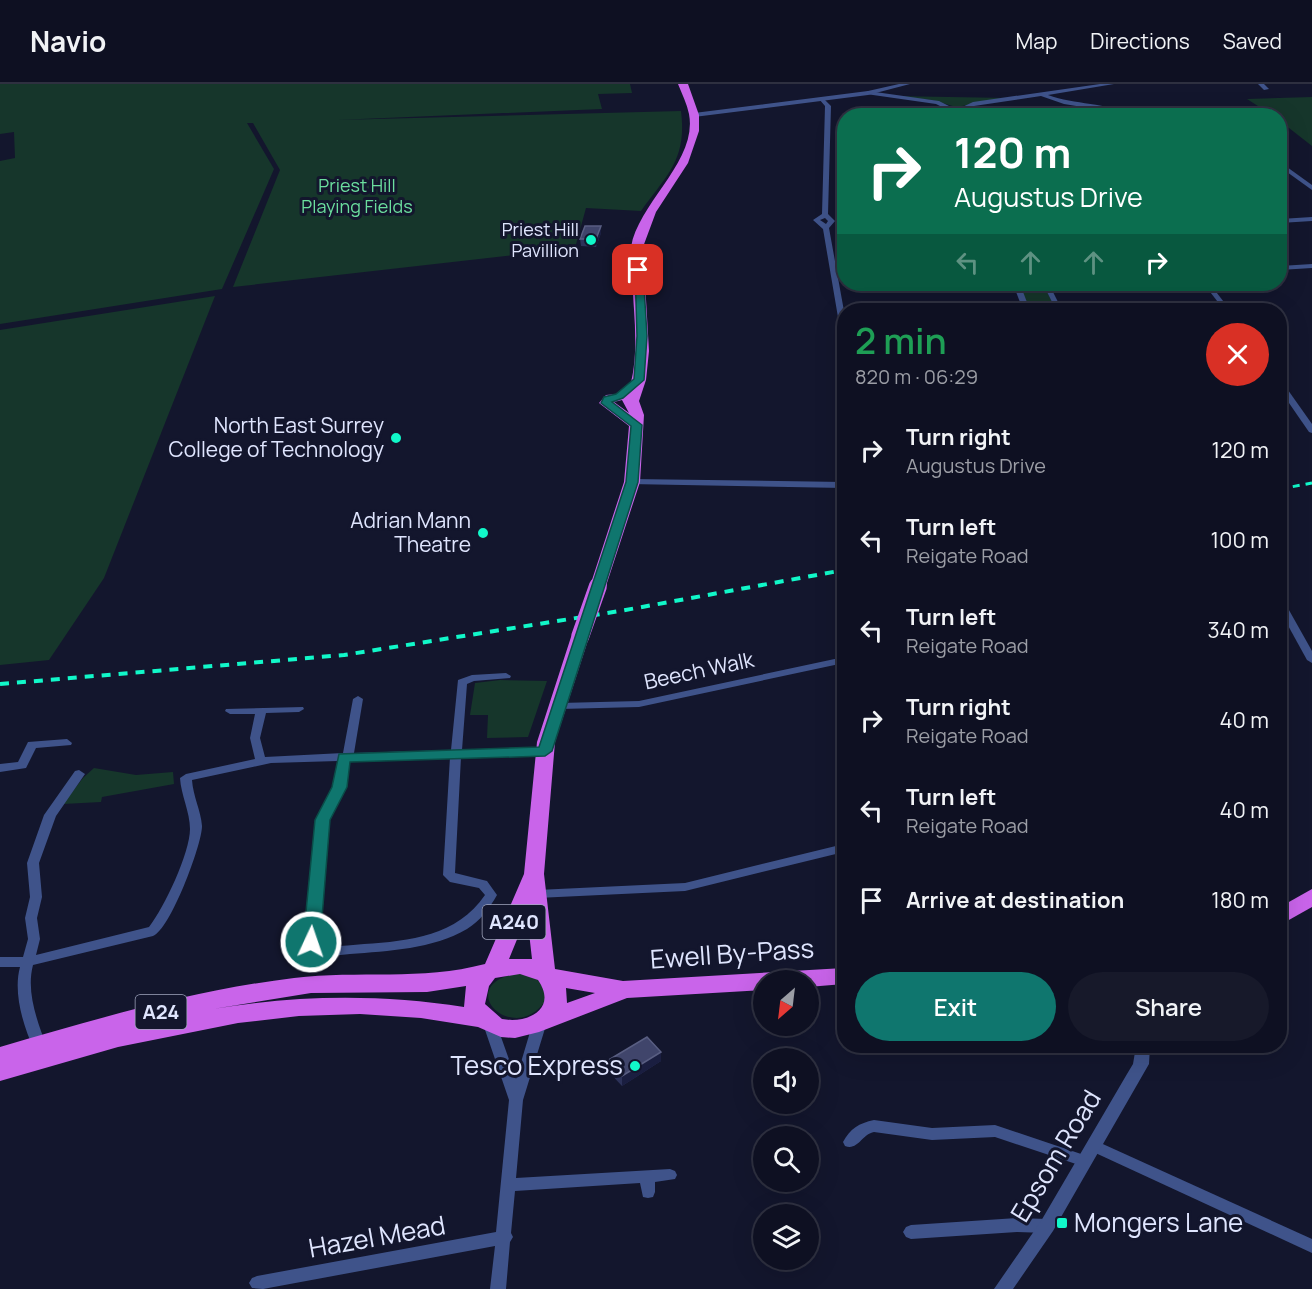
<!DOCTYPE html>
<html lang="en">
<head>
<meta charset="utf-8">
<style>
  body { margin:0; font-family:Manrope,sans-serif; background:#17192a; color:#f1f3f6; height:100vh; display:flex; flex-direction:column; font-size:22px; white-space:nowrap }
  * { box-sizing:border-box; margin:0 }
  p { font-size:20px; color:#9b9da5 }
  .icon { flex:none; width:33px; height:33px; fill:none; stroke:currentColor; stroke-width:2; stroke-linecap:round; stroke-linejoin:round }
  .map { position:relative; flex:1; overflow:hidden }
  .sheet { position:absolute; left:837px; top:219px; width:450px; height:750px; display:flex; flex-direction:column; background:#0e1022; border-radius:24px; box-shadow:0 6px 24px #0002,0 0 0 2px #2e3040 }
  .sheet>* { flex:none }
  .top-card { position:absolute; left:837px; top:24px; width:450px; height:183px; border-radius:24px; box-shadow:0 6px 24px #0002,0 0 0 2px #2e3040; background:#0b6e4f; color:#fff; overflow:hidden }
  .needle { width:39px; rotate:208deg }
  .buttons { position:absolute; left:753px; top:886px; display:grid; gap:12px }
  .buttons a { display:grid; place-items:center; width:66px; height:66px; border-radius:50%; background:#0e1022; box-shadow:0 6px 24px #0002,0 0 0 2px #2e3040; font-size:30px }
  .pin { position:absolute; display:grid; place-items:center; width:51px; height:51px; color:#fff; margin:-26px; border-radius:12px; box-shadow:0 3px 9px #0006 }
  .me { position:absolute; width:66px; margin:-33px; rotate:3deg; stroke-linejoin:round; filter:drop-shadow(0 0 4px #0008) }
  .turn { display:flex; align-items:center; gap:21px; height:126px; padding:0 18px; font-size:27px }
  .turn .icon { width:78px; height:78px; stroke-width:2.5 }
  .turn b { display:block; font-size:42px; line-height:51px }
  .lanes { display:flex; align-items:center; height:57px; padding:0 18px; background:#0003; justify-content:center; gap:30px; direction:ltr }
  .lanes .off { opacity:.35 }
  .round { display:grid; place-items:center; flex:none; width:63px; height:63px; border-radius:32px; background:#17192a }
  .headline { display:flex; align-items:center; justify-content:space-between; height:102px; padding:0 18px }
  h1 { font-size:36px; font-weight:600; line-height:45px; color:#1e9e55 }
  .cta { display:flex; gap:12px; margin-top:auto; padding:12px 18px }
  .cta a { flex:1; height:69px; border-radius:36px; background:#0f766e; color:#fff; font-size:24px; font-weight:600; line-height:69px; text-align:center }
  .cta a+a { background:#17192a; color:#f1f3f6 }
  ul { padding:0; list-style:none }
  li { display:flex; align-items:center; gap:18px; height:90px; padding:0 18px }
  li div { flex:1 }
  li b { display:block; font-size:22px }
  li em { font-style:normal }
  header { display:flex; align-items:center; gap:36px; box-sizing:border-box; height:84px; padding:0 30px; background:#0e1022; border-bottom:2px solid #2e3040 }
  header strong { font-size:28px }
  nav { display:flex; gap:33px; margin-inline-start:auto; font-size:21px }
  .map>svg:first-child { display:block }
</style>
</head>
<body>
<header>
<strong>Navio</strong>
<nav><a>Map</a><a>Directions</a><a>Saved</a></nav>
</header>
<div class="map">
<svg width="1312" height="1205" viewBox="0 0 1312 1205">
  <rect width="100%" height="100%" fill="#13162d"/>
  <g fill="#16362b">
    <path d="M0,0H630L632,9L598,10L602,25L337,36L681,27C687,75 668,90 641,127L586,124L575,164L233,203L280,86L253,39H247L274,85L222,205L0,240V77L15,74L14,48L0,50Z"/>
    <path d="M891,12L1008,14L956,23L932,16Z"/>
    <path d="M1312,13V62L1280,37V32L1272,31L1247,15Z"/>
    <path d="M1019,200H1043L1056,226H1030Z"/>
    <path d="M215,212L104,494L49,576L0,581V246Z"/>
    <path d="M500,596L547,597L528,653L487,654L488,631H470L475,599Z"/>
    <path d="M94,684L136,691L173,688L174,700L102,713L101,718L63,720L83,694Z"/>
    <path d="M517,889C538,894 542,894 546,916C514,964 451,902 517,889Z"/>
  </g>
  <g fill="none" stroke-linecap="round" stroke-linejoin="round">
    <g fill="#3f538a" fill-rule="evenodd">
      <path d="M1100,0H1114L1048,11C1075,21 1106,18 1132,32H1123L1107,27L1064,20L1041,12L974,22L964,26L968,32H962L958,25L973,18Z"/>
      <path d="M1258,0H1264L1269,5L1264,6Z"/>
      <path d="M868,7L939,17L949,22L953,32H947L944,24L936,20L866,10L865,9Z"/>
      <path d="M822,13L831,22L828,130L835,137L829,144L844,227V247L840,245L823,145L813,136L822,130L825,22L819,15ZM825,134L828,137L826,140L820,136Z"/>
      <path d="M1190,30H1214L1217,32H1187Z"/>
      <path d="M1280,78L1312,101V106L1280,83Z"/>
      <path d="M1312,133V137L1280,139V135Z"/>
      <path d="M1312,180V184L1280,186V182Z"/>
      <path d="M1013,200H1020L1030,226H1023Z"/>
      <path d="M1043,200H1049L1062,226H1056Z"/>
      <path d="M1204,200H1210L1230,226H1224Z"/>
      <path d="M1280,299H1283L1312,340V349L1309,348L1280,306Z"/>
      <path d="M632,395L844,398V404L629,400V396Z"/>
      <path d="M1280,516L1285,519L1312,567V579L1307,576L1280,527Z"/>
      <path d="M844,573V579L639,623L560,625L555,622L560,619L639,617Z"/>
      <path d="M506,589L511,592L510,594L474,597L467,600L462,666L545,663L551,667L545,671L461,673L455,789L487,797L497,811C489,825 480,837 467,845C433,865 388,867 350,870C340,871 328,873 318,870C312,869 308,863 305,858L317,736L333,703L338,677L271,679L192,696C193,712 201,727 202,742C202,761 170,846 153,852L33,881C26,908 37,936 46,961L44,965L39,966L34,965C23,942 13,908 20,883H0V873H23L28,855L25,834L30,813L27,779L44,731L75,687L79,686L85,690L56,732L39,779L42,813L37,834L40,855L36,871L149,843C164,824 190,769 190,745C190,728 181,711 180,694L186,690L255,675L250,654L255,630H230L225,627L226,625L303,623L304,625L299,628L266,629L260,654L265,673L343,669L353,615L358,612L363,615L354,669L451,666L458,596L472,591ZM450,673L443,791L450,798L479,804L485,811C457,852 410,857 364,860C351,861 336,863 323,862L317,857L329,736L345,703L349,677Z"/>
      <path d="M67,655L72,659L71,661L36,664L26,684L0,688V680L18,678L28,658Z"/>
      <path d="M844,760V768L685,807L537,814L533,813L531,810L533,807L537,806L685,799Z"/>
      <path d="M540,933L545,934L547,938L523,1016L516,1094L670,1085L675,1087L677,1091L675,1095L655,1098V1108L653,1113L648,1114L643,1113L640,1099L515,1107L511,1149L513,1153L510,1158L506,1205H490L495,1162L263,1205L252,1204L249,1199L252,1194L257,1192L496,1148L509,1016L483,940L485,936L490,935L495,936L516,995L533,938L535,934Z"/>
      <path d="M874,1036L932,1044L995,1041L1090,1073L1092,1077L1090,1081L1085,1083L995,1053L932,1056L874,1048C862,1050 858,1067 845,1062L843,1058C850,1045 859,1039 874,1036Z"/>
      <path d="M1094,1056L1312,1155V1169L1089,1066L1087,1062L1089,1058Z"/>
      <path d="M1017,1134L1047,1135L1052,1137L1055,1142L1052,1147L1047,1149L1017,1148L911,1155L906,1153L903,1148L906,1143L911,1141Z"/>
    </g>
    <g fill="#3f538a" fill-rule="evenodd">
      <path d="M899,0H910L868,11L694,33L691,31L694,29L868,7Z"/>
      <path d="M1136,962H1150L1149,980L1053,1147L1013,1205H994L1041,1137L1127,990L1133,980Z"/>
    </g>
    <g fill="#c964ea" fill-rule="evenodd">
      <path d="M678,0H688L699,31V47L688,79L656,128L643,163L649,267L646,296L639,317L644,331L640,398L606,502L598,507L590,502L624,398L629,342L599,319L606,311L628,309C640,273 634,233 632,195C632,185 630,173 631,163C639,118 698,77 689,30C687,20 682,10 678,0ZM622,316L629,329L614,318Z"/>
      <path d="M580,548L589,553L555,658L544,790L555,885L623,897L844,884V900L808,903V897H764V906L627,914L539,948L515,954L501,953L478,943L421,934L360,930L299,932L238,939L118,963L0,997V963C96,935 194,906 294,894C359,886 421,897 485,880L524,790L537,658L571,553ZM527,831L532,875H509ZM520,890L538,896C558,925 528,940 502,935L485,920L489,902L495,894ZM466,902L464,923C380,910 297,911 213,925L311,909L427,908ZM566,904L595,909L567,919Z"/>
      <path d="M1312,805V823L1280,841V823Z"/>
    </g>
    <path stroke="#11f8c9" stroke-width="3" stroke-dasharray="7 6" stroke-linecap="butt" d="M1280,405L1312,399"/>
    <path stroke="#11f8c9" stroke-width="4" stroke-dasharray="9 8" stroke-linecap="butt" d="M0,600L344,571L620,527L844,486"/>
    <path stroke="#c964ea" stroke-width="18" d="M580,553L598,502"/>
  </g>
  <g fill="#2c3259">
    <path d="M601,142V149L596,163L581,162L580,155Z"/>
    <path d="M607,977H661L622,1002L608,987Z"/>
  </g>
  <g fill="#1a1e40">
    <path d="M601,142V149L596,163V155Z"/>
    <path d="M661,968V977L622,1002V992Z"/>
  </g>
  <g fill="#40456b" stroke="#595e82" stroke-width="1.5">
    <path d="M585,142H601L596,155H580Z"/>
    <path d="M647,953L661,968L622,992L607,977Z"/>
  </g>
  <path fill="#0f766e" stroke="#0a4d48" stroke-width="1.5" d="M635,184L643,186L647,252L644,296L623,314L612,318L642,341L638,398L552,667L545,672L350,678L347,703L330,736L320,858L311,864L306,862L303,858L315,736L332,703L339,670L539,663L626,398L631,342L601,319L604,313L616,310L634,295L637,252Z"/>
  <g fill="#11f8c9" stroke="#13162d" stroke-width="2">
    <circle cx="591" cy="156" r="6"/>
    <circle cx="396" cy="354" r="6"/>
    <circle cx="483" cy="449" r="6"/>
    <circle cx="635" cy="982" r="6"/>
    <rect x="1056" y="1133" width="12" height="12" rx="3"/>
  </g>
  <g text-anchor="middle" stroke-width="6" stroke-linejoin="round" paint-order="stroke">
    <g font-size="18" fill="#6bde9e" stroke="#13162d">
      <text x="357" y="108">Priest Hill<tspan x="357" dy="21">Playing Fields</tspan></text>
    </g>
    <g font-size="18" fill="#dfe5fe" stroke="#13162d" text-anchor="end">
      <text x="579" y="152">Priest Hill<tspan x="579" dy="21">Pavillion</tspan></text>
    </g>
    <g fill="#13162d" stroke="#a2a7bf" stroke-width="1.5">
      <rect x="482.5" y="821" width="63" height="34" rx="4.5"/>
      <rect x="135.5" y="911" width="51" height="34" rx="4.5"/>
    </g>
    <g font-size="20" font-weight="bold" fill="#dfe5fe">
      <text x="514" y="845">A240</text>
      <text x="161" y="935">A24</text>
    </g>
    <g font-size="21" fill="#dfe5fe" stroke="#13162d" text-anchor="end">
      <text x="384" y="349">North East Surrey<tspan x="384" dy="24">College of Technology</tspan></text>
      <text x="471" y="444">Adrian Mann<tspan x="471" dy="24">Theatre</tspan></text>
    </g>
    <g font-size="21" fill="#dfe5fe" stroke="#13162d">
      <text transform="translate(699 587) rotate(-12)" y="7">Beech Walk</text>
    </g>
    <g font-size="26" fill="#dfe5fe" stroke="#13162d">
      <text transform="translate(732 870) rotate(-4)" y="9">Ewell By-Pass</text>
      <text transform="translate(1056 1072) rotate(-59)" y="9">Epsom Road</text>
      <text transform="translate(377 1153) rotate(-10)" y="9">Hazel Mead</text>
    </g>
    <g font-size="26" fill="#dfe5fe" stroke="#13162d" text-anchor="end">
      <text x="623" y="991">Tesco Express</text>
      <text x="1074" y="1148" text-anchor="start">Mongers Lane</text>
    </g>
  </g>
</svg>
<div class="buttons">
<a><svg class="needle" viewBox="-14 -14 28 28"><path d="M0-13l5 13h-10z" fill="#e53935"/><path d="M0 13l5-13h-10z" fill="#9b9da5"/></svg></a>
<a><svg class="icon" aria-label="sound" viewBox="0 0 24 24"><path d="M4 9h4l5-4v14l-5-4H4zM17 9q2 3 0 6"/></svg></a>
<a><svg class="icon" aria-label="search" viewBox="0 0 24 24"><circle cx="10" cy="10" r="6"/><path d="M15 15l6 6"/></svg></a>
<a><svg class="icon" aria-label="layers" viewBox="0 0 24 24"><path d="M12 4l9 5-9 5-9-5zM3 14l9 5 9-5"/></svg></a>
</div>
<div class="pin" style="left:638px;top:186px;background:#d93025"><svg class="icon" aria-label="arrive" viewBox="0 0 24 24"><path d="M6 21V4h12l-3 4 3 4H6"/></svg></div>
<svg class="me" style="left:311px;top:858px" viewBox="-20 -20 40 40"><circle r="17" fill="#0f766e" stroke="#fff" stroke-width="3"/><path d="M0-11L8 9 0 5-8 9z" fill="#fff"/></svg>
<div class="top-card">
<div class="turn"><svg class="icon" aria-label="right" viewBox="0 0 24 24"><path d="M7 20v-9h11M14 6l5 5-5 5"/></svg><div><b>120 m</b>Augustus Drive</div></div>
<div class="lanes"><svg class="icon off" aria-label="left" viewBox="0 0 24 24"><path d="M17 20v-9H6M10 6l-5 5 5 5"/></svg><svg class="icon off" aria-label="ahead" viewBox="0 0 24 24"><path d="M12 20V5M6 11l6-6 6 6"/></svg><svg class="icon off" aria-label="ahead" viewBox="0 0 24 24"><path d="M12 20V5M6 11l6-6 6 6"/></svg><svg class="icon" aria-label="right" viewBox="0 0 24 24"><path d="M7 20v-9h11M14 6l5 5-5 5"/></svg></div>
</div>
<section class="sheet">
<div class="headline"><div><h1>2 min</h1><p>820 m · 06:29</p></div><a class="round" style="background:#d93025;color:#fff"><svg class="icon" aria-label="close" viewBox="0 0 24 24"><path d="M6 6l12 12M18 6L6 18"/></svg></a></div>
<ul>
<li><svg class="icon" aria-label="right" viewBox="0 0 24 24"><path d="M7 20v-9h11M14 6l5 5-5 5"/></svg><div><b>Turn right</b><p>Augustus Drive</p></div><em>120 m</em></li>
<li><svg class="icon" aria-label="left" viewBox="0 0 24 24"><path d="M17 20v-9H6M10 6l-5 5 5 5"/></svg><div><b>Turn left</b><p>Reigate Road</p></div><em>100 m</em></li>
<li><svg class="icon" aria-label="left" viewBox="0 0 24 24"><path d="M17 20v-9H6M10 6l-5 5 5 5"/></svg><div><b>Turn left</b><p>Reigate Road</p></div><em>340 m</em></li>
<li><svg class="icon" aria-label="right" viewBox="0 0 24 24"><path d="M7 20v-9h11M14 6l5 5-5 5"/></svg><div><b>Turn right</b><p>Reigate Road</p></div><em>40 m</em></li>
<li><svg class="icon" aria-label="left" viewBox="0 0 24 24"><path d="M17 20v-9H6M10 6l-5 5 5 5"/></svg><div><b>Turn left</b><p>Reigate Road</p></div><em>40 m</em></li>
<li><svg class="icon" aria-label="arrive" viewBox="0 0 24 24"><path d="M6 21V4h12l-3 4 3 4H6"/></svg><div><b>Arrive at destination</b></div><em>180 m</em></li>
</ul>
<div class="cta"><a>Exit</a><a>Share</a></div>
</section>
</div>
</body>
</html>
